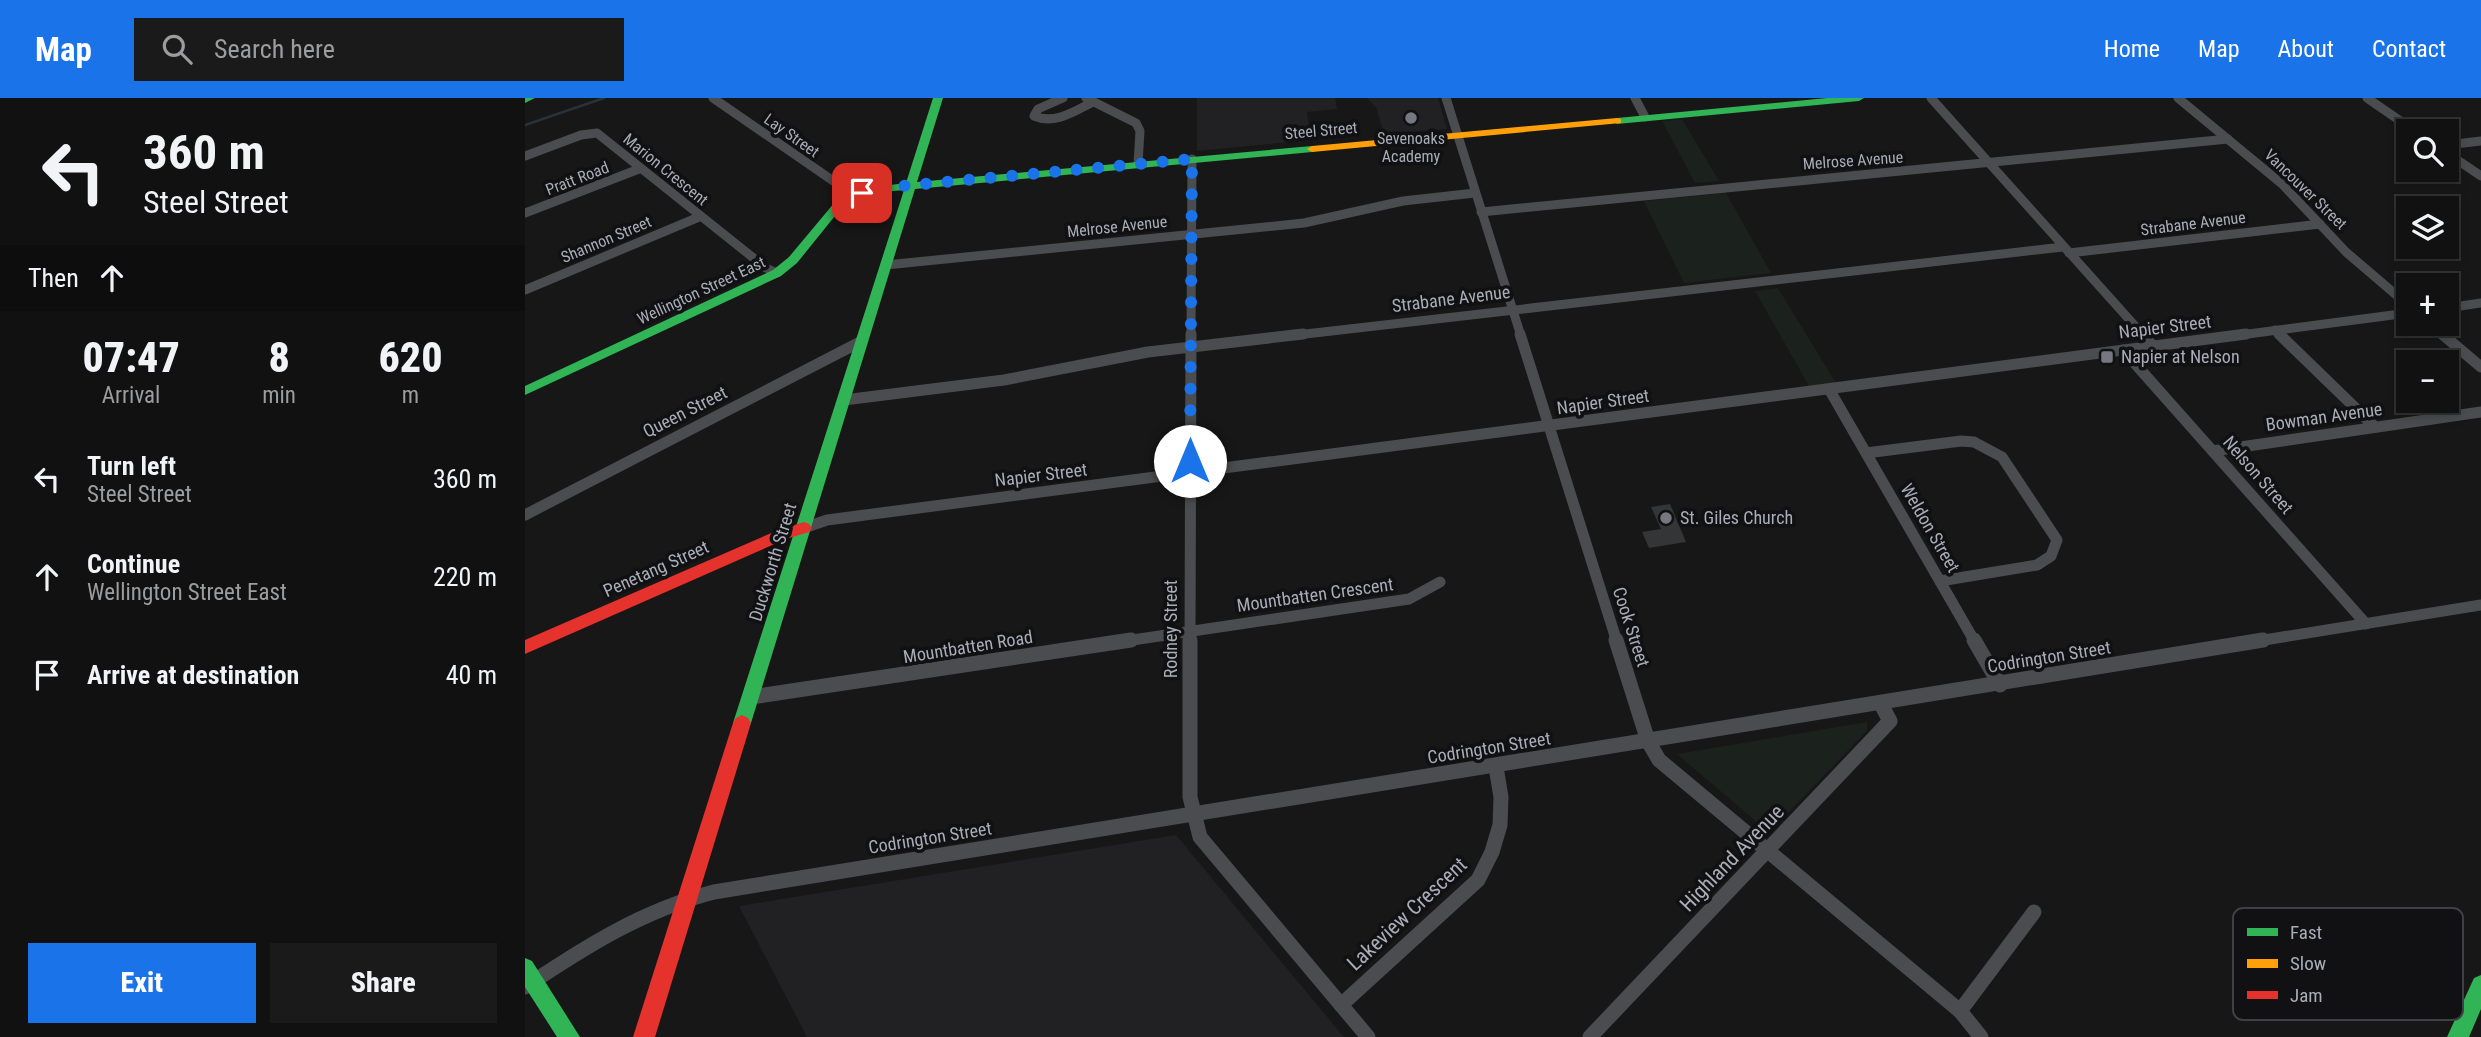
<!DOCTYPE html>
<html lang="en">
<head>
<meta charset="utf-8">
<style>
  body { margin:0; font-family:"Roboto Condensed",sans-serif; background:#1a1a1a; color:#f1f3f6; height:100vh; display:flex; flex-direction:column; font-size:26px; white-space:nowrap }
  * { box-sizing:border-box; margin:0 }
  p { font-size:23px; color:#9c9d9f }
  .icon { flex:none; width:38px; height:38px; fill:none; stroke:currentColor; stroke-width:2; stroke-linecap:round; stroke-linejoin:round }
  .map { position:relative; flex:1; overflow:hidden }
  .drawer { display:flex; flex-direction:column; background:#111; width:525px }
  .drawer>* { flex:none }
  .guide { background:#111; color:#f1f3f6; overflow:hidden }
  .buttons { position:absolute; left:1871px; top:21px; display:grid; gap:14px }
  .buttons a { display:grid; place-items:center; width:63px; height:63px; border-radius:0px; background:#111; box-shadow:0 4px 10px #0003,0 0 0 2px #303131; font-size:35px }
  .pin { position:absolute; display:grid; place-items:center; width:60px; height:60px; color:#fff; margin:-30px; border-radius:14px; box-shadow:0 4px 10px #0006 }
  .me { position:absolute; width:77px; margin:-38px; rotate:0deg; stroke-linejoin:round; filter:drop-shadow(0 0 5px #0008) }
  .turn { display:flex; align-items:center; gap:24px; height:147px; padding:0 28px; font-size:32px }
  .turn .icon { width:91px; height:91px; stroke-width:2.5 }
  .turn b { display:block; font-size:49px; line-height:60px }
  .then { display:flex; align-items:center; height:66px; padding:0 28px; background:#0003; gap:14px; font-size:26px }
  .eta { display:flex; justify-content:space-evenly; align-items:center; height:119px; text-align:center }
  .eta b { font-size:42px; font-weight:800; line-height:49px }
  .action { display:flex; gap:14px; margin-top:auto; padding:14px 28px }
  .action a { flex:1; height:80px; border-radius:0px; background:#1a73e8; color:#fff; font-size:28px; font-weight:800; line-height:80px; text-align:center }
  .action a+a { background:#1a1a1a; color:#f1f3f6 }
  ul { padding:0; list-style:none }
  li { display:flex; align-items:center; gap:21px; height:98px; padding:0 28px }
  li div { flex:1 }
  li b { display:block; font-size:26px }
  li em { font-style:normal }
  header { display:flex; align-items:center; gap:42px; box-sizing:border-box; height:98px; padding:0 35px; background:#1a73e8; color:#fff }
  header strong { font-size:33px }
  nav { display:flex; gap:38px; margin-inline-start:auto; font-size:24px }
  .search { width:490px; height:63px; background:#1a1a1a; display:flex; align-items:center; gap:18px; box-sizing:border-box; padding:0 24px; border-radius:0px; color:#9c9d9f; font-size:26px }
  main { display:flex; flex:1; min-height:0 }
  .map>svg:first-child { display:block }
</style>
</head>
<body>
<header>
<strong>Map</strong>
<div class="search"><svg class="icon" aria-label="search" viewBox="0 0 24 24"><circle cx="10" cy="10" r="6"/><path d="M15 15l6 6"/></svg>Search here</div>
<nav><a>Home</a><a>Map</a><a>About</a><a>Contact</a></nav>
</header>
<main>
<section class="drawer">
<div class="guide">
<div class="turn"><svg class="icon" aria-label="left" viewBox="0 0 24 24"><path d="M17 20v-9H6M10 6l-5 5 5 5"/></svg><div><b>360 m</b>Steel Street</div></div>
<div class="then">Then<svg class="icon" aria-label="ahead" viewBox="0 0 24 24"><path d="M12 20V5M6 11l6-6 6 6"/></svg></div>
</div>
<div class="eta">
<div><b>07:47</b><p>Arrival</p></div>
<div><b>8</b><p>min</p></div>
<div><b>620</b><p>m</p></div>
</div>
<ul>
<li><svg class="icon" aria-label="left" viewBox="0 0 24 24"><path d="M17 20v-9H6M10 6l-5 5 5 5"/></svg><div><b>Turn left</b><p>Steel Street</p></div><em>360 m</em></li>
<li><svg class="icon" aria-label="ahead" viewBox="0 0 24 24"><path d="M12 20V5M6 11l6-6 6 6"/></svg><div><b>Continue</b><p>Wellington Street East</p></div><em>220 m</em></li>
<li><svg class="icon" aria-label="arrive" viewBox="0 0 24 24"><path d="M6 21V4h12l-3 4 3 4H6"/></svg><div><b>Arrive at destination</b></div><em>40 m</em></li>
</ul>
<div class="action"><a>Exit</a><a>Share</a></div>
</section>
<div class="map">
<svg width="1956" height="939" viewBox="0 0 1956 939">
  <rect width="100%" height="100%" fill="#171717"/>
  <g fill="#212124">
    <path d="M672,0H810L812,11L782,14L786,42L672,53Z"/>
    <path d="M842,0H913L922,31L859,36L851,9Z"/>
    <path d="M651,737L819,939H282L214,808Z"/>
  </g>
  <g fill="#1b211c">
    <path d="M1157,21L1194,83L1170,85L1137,23Z"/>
    <path d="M1201,95L1246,175L1159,185L1119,103Z"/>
    <path d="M1253,190L1311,285L1284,288L1230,193Z"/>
    <path d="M1342,624V633L1253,725L1241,732L1152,656Z"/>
  </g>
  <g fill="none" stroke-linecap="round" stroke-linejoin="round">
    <path stroke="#2a3239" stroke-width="2.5" d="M0,27L79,0"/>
  </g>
  <path fill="#343537" d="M1145,406L1161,444L1124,450L1117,434L1136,431L1126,409Z"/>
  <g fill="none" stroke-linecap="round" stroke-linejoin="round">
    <g stroke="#4b4c50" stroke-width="9">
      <path d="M188,0L330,98"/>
      <path d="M538,0L513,11L509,18C530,27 550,13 568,4"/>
      <path d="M561,0L611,25L615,33L613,66"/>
      <path d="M921,0L996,238"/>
      <path d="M1110,0L1120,19"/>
      <path d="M1406,0L1619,238"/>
      <path d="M1653,0L1757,86L1821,154L1883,207"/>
      <path d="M1842,0L1890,33"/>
      <path d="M1922,47L1956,43"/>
      <path d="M1922,55L1956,78"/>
      <path d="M0,58L56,37L72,35L241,170L252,175"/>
      <path d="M956,114L1703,41"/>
      <path d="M0,115L114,71"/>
      <path d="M1544,155L1795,126"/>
      <path d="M361,167L779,125L878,103L950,95"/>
      <path d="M0,192L174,119"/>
      <path d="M1922,210L1956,205"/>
      <path d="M1905,226L1919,238"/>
      <path d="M1750,232L1756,238"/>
      <path d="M666,238L667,61"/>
      <path d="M763,238L1538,149"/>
      <path d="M1708,238L1883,215"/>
    </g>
    <g stroke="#4b4c50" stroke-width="11">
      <path d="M995,236L1092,544"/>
      <path d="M1617,236L1628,248"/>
      <path d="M1754,236L1850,329"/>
      <path d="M1917,236L1956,269"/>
      <path d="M1598,252L1841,526"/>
      <path d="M1304,291L1450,544"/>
      <path d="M319,302L479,282L623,254L778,236"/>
      <path d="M1688,353L1956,314"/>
      <path d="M1341,355L1436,343L1449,344L1477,359L1532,442L1526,458L1512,467L1415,483"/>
      <path d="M0,417L337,243"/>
      <path d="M279,430L302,422L1721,236"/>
      <path d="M594,544L884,501L915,484"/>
      <path d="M665,544L666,236"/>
      <path d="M1727,544L1956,507"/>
    </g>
    <g stroke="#4b4c50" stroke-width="15">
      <path d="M665,542V699L675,739L843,939"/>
      <path d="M1091,542L1123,643L1134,662L1435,913L1456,939"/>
      <path d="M1449,542L1475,587"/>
      <path d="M226,599L606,542"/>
      <path d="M0,889C60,849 118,812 189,794L1738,542"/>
      <path d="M816,907L953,782L967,754L975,727L976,699L971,669"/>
      <path d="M1435,913L1509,814"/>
      <path d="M1065,939L1365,623L1356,606"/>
    </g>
    <g fill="#30b455" fill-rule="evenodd">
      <path d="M0,0H10L0,5Z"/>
      <path d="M408,0H418L392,84L787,48L792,51L787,54L390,91L226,625L223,630L217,633L211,630L208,625L379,92L347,95L318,108L272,165L256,178L0,297V288L248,172L264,159L310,104L341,90L381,85Z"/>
      <path d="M1302,0H1339L1334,3L1092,26L1087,23L1092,20Z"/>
      <path d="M0,860L7,863L55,939H32L0,889Z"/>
      <path d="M1956,877V911L1944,939H1922L1949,880Z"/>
    </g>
    <path fill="#ff9f0a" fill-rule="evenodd" d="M1092,20L1096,21V25L787,54L782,51L787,48Z"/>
    <g fill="#e5322d" fill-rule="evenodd">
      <path d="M279,424L284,426L287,430L284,434L261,441L0,556V542L251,433Z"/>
      <path d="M217,617L223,620L226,625L130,939H108L208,625L211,620Z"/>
    </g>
  </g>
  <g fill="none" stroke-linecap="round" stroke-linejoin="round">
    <path stroke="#1a73e8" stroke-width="12" stroke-dasharray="0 21.6" d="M337,95L366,89L667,61L665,363"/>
  </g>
  <g fill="#757880" stroke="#111113" stroke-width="2.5">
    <circle cx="886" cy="20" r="7"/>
    <rect x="1575" y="252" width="14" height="14" rx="3.5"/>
    <circle cx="1141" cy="420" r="7"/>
  </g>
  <g text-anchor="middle" stroke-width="7" stroke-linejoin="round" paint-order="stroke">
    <g font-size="16" fill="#a8adb8" stroke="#111113">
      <text transform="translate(796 32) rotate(-5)" y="6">Steel Street</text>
      <text transform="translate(267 37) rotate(35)" y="6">Lay Street</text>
      <text transform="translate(1328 62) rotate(-4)" y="6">Melrose Avenue</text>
      <text transform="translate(141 71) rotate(39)" y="6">Marion Crescent</text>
      <text transform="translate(52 80) rotate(-21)" y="6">Pratt Road</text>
      <text transform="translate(1781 91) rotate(44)" y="6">Vancouver Street</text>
      <text transform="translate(1668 125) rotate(-7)" y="6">Strabane Avenue</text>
      <text transform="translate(592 128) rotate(-6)" y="6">Melrose Avenue</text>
      <text transform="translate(81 141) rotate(-23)" y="6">Shannon Street</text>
      <text transform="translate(176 192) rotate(-25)" y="6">Wellington Street East</text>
    </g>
    <g font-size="16" fill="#a8adb8" stroke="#111113">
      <text x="886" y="46">Sevenoaks<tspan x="886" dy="18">Academy</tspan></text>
    </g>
    <g font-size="18" fill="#a8adb8" stroke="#111113">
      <text transform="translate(926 201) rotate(-7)" y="6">Strabane Avenue</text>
      <text transform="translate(1640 229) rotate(-7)" y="6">Napier Street</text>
      <text transform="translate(1078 304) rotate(-8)" y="6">Napier Street</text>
      <text transform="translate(160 314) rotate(-27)" y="6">Queen Street</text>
      <text transform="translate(1799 319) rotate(-8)" y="6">Bowman Avenue</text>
      <text transform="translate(516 377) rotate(-7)" y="6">Napier Street</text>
      <text transform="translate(1733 377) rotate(49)" y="6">Nelson Street</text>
      <text transform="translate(1405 430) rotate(60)" y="6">Weldon Street</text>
      <text transform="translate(248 464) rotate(-73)" y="6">Duckworth Street</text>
      <text transform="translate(131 471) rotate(-24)" y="6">Penetang Street</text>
      <text transform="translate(790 497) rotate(-8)" y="6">Mountbatten Crescent</text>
      <text transform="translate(1106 529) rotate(72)" y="6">Cook Street</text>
      <text transform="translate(646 531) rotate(-90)" y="6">Rodney Street</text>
      <text transform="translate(443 549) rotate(-9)" y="6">Mountbatten Road</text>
      <text transform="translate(1524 559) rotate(-9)" y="6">Codrington Street</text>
      <text transform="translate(964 650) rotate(-9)" y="6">Codrington Street</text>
      <text transform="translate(405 740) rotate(-9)" y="6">Codrington Street</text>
    </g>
    <g font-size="18" fill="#a8adb8" stroke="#111113" text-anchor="start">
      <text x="1596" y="265">Napier at Nelson</text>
      <text x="1155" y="426">St. Giles Church</text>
    </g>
    <g font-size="21" fill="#a8adb8" stroke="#111113">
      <text transform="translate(1207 760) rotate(-46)" y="7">Highland Avenue</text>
      <text transform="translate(882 816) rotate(-43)" y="7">Lakeview Crescent</text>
    </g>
  </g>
  <rect x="1708" y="810" width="230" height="112" rx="10" fill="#111113" stroke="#3e4045" stroke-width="2"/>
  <rect x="1722" y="830" width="31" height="8" fill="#30b455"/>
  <rect x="1722" y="861" width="31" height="9" fill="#ff9f0a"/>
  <rect x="1722" y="893" width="31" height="8" fill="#e5322d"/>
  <g font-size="19" fill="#a8adb8">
    <text x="1765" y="841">Fast</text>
    <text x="1765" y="872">Slow</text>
    <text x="1765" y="904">Jam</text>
  </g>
</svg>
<div class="buttons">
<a><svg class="icon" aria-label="search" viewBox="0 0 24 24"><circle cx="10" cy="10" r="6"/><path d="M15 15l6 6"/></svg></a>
<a><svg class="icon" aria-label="layers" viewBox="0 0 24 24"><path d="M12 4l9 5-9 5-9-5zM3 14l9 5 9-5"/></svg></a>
<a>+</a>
<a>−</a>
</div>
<div class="pin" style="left:337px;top:95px;background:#d93025"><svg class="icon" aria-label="arrive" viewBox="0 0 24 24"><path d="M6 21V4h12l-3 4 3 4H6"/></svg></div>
<svg class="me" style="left:665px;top:363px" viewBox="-20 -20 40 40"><circle r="19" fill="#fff"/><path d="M0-13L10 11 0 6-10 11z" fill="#1a73e8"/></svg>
</div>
</main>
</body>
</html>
